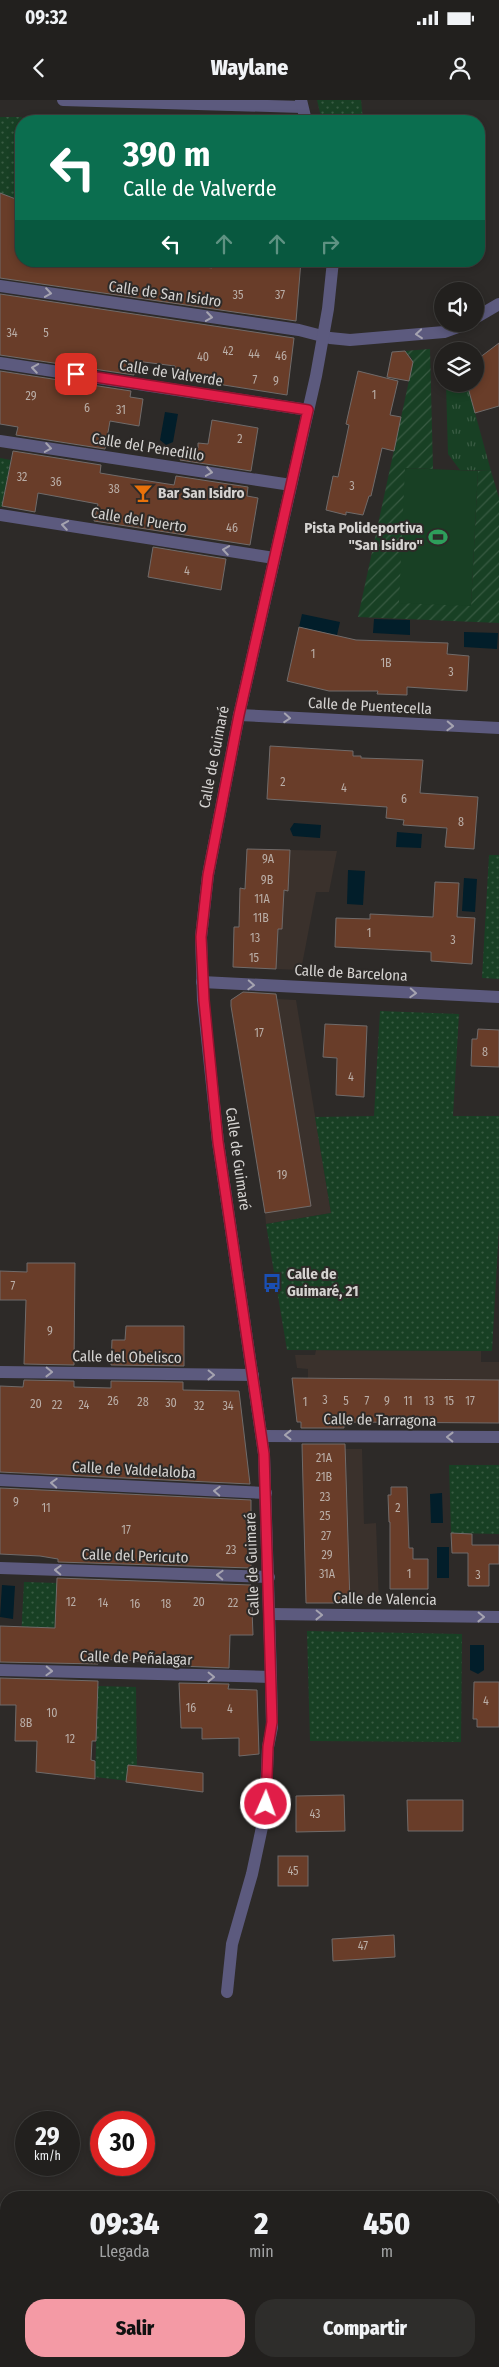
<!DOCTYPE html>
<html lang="es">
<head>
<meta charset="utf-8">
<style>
  body { margin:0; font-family:"Fira Sans Condensed",sans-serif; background:#2e2d2b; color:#f1f3f6; height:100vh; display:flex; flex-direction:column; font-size:19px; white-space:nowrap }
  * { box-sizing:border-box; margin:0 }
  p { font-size:16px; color:#a2a3a4 }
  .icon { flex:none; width:28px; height:28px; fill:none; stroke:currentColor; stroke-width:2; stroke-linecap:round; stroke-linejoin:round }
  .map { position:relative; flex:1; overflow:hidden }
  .panel { position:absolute; left:0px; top:2091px; width:500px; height:176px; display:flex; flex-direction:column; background:#22201e; border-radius:20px 20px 0 0; box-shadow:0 2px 8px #0003,0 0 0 1px #3f3e3c }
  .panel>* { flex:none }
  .top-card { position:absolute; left:15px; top:15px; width:470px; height:152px; border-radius:20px; box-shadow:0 2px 8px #0003,0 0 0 1px #3f3e3c; background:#0b6e4f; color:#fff; overflow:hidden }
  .buttons { position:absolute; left:434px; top:182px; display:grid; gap:10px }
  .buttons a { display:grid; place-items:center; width:50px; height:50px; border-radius:50%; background:#22201e; box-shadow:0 2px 8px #0003,0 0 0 1px #3f3e3c; font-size:25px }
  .speed { position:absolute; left:15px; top:2011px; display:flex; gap:10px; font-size:25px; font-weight:700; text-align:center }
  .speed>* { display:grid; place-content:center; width:65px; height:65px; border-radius:50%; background:#22201e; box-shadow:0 2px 8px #0003,0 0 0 1px #3f3e3c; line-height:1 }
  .speed small { font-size:12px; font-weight:400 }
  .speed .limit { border:8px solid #d22; background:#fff; color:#111 }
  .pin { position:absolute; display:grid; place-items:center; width:42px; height:42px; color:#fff; margin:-21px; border-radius:10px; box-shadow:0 2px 8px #0006 }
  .me { position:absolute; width:55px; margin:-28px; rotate:2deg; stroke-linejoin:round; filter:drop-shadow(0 0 4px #0008) }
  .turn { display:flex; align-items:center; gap:18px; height:105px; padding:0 25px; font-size:22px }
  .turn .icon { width:65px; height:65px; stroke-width:2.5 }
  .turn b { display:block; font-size:35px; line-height:42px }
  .lanes { display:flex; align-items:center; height:48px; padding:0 25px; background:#0003; justify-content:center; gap:25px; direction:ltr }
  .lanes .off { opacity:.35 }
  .eta { display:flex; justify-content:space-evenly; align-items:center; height:85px; text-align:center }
  .eta b { font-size:30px; font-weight:800; line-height:35px }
  .cta { display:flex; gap:10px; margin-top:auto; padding:10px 25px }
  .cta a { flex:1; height:58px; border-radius:20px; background:#f49aa5; color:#111; font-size:20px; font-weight:800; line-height:58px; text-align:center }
  .cta a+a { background:#2e2d2b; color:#f1f3f6 }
  .status { display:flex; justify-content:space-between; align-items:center; height:35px; padding:0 25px; background:#22201e; direction:ltr }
  .status svg { height:14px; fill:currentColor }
  header { display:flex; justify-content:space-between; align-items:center; height:65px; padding:0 25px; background:#22201e; font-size:22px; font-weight:800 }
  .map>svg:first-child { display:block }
</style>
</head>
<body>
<div class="status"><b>09:32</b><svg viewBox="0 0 49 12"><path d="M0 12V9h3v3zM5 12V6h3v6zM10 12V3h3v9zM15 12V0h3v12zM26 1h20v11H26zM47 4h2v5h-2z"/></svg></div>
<header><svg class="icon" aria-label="back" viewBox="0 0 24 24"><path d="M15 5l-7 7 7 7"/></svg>Waylane<svg class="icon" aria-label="person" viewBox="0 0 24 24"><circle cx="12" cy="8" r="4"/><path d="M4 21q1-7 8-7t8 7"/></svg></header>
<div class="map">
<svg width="499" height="2267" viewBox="0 0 499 2267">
  <defs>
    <pattern id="grass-dots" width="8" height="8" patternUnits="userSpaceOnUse" patternTransform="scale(1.25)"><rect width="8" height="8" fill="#184024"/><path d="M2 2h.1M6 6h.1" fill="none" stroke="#395b43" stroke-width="1.8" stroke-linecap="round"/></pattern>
    <pattern id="park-tufts" width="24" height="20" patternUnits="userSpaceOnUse" patternTransform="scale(1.25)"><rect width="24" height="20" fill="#184024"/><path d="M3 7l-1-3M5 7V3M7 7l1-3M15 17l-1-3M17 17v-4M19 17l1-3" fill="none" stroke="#395b43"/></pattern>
    <pattern id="garden-furrows" width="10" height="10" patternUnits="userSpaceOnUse" patternTransform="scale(1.25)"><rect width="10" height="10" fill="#184024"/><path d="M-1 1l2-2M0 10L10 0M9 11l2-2" fill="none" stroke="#395b43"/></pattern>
  </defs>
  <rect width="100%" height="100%" fill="#2d2a28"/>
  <g fill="#3a312c">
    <path d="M290,750L337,751L329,792H316L301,870L276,869L278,829H282L284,790H288Z"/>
    <path d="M277,899L296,900L331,1113L266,1124L265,1113L311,1106Z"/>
    <path d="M316,1250L481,1251V1262H499V1280L308,1279V1269L297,1268L295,1255H315Z"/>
    <path d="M345,1349H362L364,1424L376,1423L379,1504L350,1503Z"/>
  </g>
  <g fill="url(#grass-dots)">
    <path d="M317,0H361L363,21H322Z"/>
    <path d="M0,17H22L20,100L0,93Z"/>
    <path d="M0,358L11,360L2,407H0Z"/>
    <path d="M489,755H499V879L482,878Z"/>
    <path d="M380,911L459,914L453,1016H499V1127L492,1251L287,1250L266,1124L331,1113L315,1017L374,1016Z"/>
    <path d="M449,1365H499V1434L451,1433Z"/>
    <path d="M24,1482L57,1483L53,1558L20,1557Z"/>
    <path d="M307,1531L462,1534L461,1642L310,1641Z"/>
    <path d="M98,1586L136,1587L137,1682L95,1677Z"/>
  </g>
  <path fill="url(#park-tufts)" d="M446,284H467L491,371L460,370L448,354Z"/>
  <path fill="url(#garden-furrows)" d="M430,249L433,369L405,368L471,506L478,371H491L499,398V523L358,517L413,262L411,257L404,251Z"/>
  <path fill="#184024" d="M405,368L478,371L471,506L399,503Z"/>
  <g fill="#021e2a">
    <path d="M165,312L178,314L173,342L166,345L160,340Z"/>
    <path d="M302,514L340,522L337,535L299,527Z"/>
    <path d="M374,519L410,520V535L373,533Z"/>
    <path d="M464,532L498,533L497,549L464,547Z"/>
    <path d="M294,723L321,725L320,738L293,736L290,729Z"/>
    <path d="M397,732L422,734L421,748L396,747Z"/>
    <path d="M348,770L365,771L363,805L347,804Z"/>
    <path d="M464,778L477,779L475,812L462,811Z"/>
    <path d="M442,1393L443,1423H431L430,1394Z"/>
    <rect x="437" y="1447" width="12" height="31"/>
    <path d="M2,1485L15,1486L13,1519L0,1517Z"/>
    <path d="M470,1545H484V1570L478,1574L470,1570Z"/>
  </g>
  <g fill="#693d29" stroke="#706b6a">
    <path d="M0,93L21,101V161H163L212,168L213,161H301L296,221L0,178Z"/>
    <path d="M0,194L294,238L287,295L173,277L175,266L136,261L134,275L0,255Z"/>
    <path d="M499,243V306L475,313L467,284H475V261Z"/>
    <path d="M405,251L413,262L409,281L387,277L392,252Z"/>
    <path d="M0,271L131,291L130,297L143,299L139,326L110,321L105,349L16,335L18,327L0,324Z"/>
    <path d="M358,271L398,281L390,315L401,317L394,351L382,348L371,396H369L363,415L346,412V415L326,410L333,376L338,377L349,325L346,324Z"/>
    <path d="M212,320L258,328L251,371L180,360L183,346L198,348V343L208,344Z"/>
    <path d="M13,351L101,365L100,373L130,378L174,385L176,376L248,387L247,396L258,398L250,445L94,421L98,404L38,393L35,412L2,406Z"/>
    <path d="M153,447L226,459L221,490L148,477Z"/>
    <path d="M299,527L356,540L448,543L447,554L469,556L467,591L407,587V595L377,594L378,591H329L287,581Z"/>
    <path d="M270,646L353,651V656H361V658L423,660L420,693L478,697L474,749L445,747L447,728L403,725L404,720L386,718L387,707L267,699Z"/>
    <path d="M247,749L290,750L288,791L284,790L282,829H278L276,869L233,867L234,827H239L240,788L245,789Z"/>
    <path d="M435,782L459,783L457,817L475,818L472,864L431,861V852L335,847L336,818L370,819V814L433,817Z"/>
    <path d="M243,892L276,894L311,1106L265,1113L231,906V900Z"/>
    <path d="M325,924L367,926L364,997L336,995L337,958L323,957Z"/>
    <path d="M478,929L499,930V967L471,966L472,939H477Z"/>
    <path d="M27,1163H75L74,1265L24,1264L26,1200H0V1171L27,1172Z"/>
    <path d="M126,1226H184V1266L111,1265L112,1240H125Z"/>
    <path d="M292,1278L499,1280V1323L344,1322V1328H301V1322H297Z"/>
    <path d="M24,1280L74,1281V1287L111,1288V1281L183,1282V1290L239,1291L250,1384L0,1372V1286L23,1287Z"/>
    <path d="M302,1344H345L350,1503H306Z"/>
    <path d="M391,1387H407L409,1448H413V1459H428V1489H390V1422H389L388,1395H391Z"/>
    <path d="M0,1388L251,1400V1468L58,1462V1459L40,1456L0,1454Z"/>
    <path d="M451,1433L472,1434V1445H499V1464H489V1486H468V1453H452Z"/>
    <path d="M57,1478L251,1485L253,1535H230L229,1568L179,1566V1563L98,1559V1564L0,1562V1526L55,1528Z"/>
    <path d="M0,1578L98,1581L96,1641H92L91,1660L95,1661V1679L36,1672L37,1641H15L16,1605H0Z"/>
    <path d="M474,1582H499V1627H477V1619H473Z"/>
    <path d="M179,1583L229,1584L228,1589L257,1590L259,1654L239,1656V1638L202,1639V1628H181Z"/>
    <path d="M128,1665L203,1673V1692L126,1682Z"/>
    <path d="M344,1695L345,1731L296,1732V1696Z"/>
    <path d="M407,1700H463V1731H408Z"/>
    <rect x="278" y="1756" width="30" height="30"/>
    <path d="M394,1835L395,1857L333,1861L332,1839Z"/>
  </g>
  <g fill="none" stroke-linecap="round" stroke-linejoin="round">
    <g stroke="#5c5a7e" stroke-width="12">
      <path d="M63,0L302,7"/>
      <path d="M301,0L306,21"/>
      <path d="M0,186L299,230L330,238L350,240L444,232L466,224"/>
      <path d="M475,218L499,204"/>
      <path d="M0,263L308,310"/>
      <path d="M0,341L291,385"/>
      <path d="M0,415L274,458"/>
      <path d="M239,615L499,628"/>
      <path d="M202,882L499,897"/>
      <path d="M0,1272L253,1275"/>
      <path d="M262,1336L499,1337"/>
      <path d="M0,1380L266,1393"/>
      <path d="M0,1468L269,1477"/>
      <path d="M270,1514L499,1517"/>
      <path d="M0,1570L271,1577"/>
      <path d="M227,1892L232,1844L252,1774L265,1713L268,1647L272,1627L271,1577L264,1354L218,1042L203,900L201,837L208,775L239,615L316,276L328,209L333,161"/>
    </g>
  </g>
  <defs><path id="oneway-chevron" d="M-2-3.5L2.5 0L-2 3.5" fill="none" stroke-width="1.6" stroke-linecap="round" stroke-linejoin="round" transform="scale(1.25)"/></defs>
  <g stroke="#a5a3b0">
    <use href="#oneway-chevron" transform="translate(48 193) rotate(8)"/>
    <use href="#oneway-chevron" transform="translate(209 217) rotate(8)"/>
    <use href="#oneway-chevron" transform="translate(419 234) rotate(175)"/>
    <use href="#oneway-chevron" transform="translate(35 268) rotate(-171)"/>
    <use href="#oneway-chevron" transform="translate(48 348) rotate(9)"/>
    <use href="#oneway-chevron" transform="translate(209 372) rotate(9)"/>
    <use href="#oneway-chevron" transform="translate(65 425) rotate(-171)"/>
    <use href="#oneway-chevron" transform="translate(226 450) rotate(-171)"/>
    <use href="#oneway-chevron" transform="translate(287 618) rotate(4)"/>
    <use href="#oneway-chevron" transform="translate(450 626) rotate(2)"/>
    <use href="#oneway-chevron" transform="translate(251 885) rotate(3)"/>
    <use href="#oneway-chevron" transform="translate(413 893) rotate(3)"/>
    <use href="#oneway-chevron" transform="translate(49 1272) rotate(1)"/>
    <use href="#oneway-chevron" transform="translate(211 1275) rotate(1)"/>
    <use href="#oneway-chevron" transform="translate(288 1335) rotate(180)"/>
    <use href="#oneway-chevron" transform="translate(450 1337) rotate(-179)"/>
    <use href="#oneway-chevron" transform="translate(54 1383) rotate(-177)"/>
    <use href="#oneway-chevron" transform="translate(217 1391) rotate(-177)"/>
    <use href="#oneway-chevron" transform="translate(58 1470) rotate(-178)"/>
    <use href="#oneway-chevron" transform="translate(220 1475) rotate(-178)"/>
    <use href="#oneway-chevron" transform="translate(319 1515) rotate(1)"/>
    <use href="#oneway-chevron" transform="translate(481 1517) rotate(1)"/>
    <use href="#oneway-chevron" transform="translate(49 1571) rotate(2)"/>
    <use href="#oneway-chevron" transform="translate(211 1577) rotate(1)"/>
  </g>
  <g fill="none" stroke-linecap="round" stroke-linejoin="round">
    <g stroke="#92132f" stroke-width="12">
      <path id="route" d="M76,274L308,310L239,615L208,775L201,837L204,900L218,1042L264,1354L272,1622L268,1647L266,1704"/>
    </g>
    <use href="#route" stroke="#e11d48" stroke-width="9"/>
  </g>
  <defs>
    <g id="bar-bare" transform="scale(1.5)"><path d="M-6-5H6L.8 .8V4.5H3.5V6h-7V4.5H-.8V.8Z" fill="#e8710a" stroke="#2d2a28" stroke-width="2.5" paint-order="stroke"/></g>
    <g id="stadium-bare" transform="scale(1.5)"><path d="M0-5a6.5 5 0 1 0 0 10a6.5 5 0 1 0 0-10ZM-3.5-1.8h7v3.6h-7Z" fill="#2e9e5b" stroke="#2d2a28" stroke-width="2.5" paint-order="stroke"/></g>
    <g id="bus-bare" transform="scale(1.5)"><path d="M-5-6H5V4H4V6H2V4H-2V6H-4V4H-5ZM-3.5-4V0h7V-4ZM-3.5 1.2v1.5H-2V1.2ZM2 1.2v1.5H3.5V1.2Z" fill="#1a4fb4" stroke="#2d2a28" stroke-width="2.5" paint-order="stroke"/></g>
  </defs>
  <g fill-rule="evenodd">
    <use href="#bar-bare" x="143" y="393"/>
    <use href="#stadium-bare" x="438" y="437"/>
    <use href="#bus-bare" x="272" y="1183"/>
  </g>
  <g text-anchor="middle" stroke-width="4" stroke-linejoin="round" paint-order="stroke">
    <g font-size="12" fill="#baaea7">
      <text x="238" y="199">35</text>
      <text x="280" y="199">37</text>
      <text x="12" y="237">34</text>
      <text x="46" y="237">5</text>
      <text x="228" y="255">42</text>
      <text x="254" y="258">44</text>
      <text x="281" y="260">46</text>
      <text x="203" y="261">40</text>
      <text x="255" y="284">7</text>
      <text x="276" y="285">9</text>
      <text x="374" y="299">1</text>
      <text x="31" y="300">29</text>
      <text x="87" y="312">6</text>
      <text x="121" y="314">31</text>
      <text x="240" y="343">2</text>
      <text x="22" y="381">32</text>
      <text x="56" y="386">36</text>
      <text x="352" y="390">3</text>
      <text x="114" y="393">38</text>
      <text x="232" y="432">46</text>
      <text x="187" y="475">4</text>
      <text x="313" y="558">1</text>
      <text x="386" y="567">1B</text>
      <text x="451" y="576">3</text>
      <text x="283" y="686">2</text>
      <text x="344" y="692">4</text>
      <text x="404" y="703">6</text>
      <text x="461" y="726">8</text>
      <text x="268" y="763">9A</text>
      <text x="267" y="784">9B</text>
      <text x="262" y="803">11A</text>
      <text x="261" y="822">11B</text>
      <text x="369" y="837">1</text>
      <text x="255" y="842">13</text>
      <text x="453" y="844">3</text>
      <text x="254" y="862">15</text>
      <text x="259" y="937">17</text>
      <text x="485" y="956">8</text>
      <text x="351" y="981">4</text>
      <text x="282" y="1079">19</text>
      <text x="13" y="1190">7</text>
      <text x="50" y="1235">9</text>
      <text x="325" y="1304">3</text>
      <text x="113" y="1305">26</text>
      <text x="346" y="1305">5</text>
      <text x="367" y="1305">7</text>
      <text x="387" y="1305">9</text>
      <text x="408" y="1305">11</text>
      <text x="429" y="1305">13</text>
      <text x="449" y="1305">15</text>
      <text x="470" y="1305">17</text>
      <text x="143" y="1306">28</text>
      <text x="305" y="1306">1</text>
      <text x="171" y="1307">30</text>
      <text x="36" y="1308">20</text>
      <text x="57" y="1309">22</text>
      <text x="84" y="1309">24</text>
      <text x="199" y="1310">32</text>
      <text x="228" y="1310">34</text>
      <text x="324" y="1362">21A</text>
      <text x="324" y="1381">21B</text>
      <text x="325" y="1401">23</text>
      <text x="16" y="1406">9</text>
      <text x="46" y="1412">11</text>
      <text x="398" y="1412">2</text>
      <text x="325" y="1420">25</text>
      <text x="126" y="1434">17</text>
      <text x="326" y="1440">27</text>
      <text x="231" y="1454">23</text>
      <text x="327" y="1459">29</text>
      <text x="327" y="1478">31A</text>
      <text x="409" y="1478">1</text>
      <text x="478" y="1479">3</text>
      <text x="71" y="1506">12</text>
      <text x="199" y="1506">20</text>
      <text x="103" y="1507">14</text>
      <text x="233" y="1507">22</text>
      <text x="135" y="1508">16</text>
      <text x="166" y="1508">18</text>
      <text x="486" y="1605">4</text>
      <text x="191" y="1612">16</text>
      <text x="230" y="1613">4</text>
      <text x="52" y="1617">10</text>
      <text x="26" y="1627">8B</text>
      <text x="70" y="1643">12</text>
      <text x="315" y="1718">43</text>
      <text x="293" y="1775">45</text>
      <text x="363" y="1850">47</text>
    </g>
    <g font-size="15" fill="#d5d3d1" stroke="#2d2a28">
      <text transform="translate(165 194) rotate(8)" y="5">Calle de San Isidro</text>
      <text transform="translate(171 273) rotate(9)" y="5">Calle de Valverde</text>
      <text transform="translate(148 347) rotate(9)" y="5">Calle del Penedillo</text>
      <text transform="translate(139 420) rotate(9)" y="5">Calle del Puerto</text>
      <text transform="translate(370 606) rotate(3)" y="5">Calle de Puentecella</text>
      <text transform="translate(214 657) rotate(-79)" y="5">Calle de Guimaré</text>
      <text transform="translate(351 873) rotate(3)" y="5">Calle de Barcelona</text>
      <text transform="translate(238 1059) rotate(82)" y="5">Calle de Guimaré</text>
      <text transform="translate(127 1257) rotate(1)" y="5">Calle del Obelisco</text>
      <text transform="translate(380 1320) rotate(1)" y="5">Calle de Tarragona</text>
      <text transform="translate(134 1370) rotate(3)" y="5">Calle de Valdelaloba</text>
      <text transform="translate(135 1456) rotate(2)" y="5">Calle del Pericuto</text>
      <text transform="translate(252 1464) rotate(-92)" y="5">Calle de Guimaré</text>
      <text transform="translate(385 1499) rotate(1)" y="5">Calle de Valencia</text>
      <text transform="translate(136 1558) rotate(2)" y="5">Calle de Peñalagar</text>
    </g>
    <g font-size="15" font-weight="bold" fill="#d5d3d1" stroke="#2d2a28" text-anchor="start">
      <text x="158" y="398">Bar San Isidro</text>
      <text x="423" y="433" text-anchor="end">Pista Polideportiva<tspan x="423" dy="17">"San Isidro"</tspan></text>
      <text x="287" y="1179">Calle de<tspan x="287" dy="17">Guimaré, 21</tspan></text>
    </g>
  </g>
</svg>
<div class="buttons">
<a><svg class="icon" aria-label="sound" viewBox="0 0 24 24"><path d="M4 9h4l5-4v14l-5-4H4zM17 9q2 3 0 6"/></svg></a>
<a><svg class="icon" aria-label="layers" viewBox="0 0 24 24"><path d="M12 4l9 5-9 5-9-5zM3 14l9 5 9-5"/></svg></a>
</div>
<div class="speed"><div>29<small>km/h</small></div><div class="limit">30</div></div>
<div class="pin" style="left:76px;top:274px;background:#d93025"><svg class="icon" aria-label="arrive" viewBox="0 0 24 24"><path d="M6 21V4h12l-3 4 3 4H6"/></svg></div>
<svg class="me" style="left:266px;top:1704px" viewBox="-20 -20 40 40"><circle r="17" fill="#e11d48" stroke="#fff" stroke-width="3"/><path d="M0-11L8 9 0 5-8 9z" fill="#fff"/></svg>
<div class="top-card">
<div class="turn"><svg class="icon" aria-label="left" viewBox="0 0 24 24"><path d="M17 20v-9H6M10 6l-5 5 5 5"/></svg><div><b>390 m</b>Calle de Valverde</div></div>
<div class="lanes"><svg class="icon" aria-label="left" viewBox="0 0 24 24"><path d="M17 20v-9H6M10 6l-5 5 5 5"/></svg><svg class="icon off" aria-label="ahead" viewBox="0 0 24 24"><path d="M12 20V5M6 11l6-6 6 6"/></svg><svg class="icon off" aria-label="ahead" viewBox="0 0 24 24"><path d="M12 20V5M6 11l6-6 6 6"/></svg><svg class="icon off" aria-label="right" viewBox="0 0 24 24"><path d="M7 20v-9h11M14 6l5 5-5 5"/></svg></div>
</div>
<section class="panel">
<div class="eta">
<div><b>09:34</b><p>Llegada</p></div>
<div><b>2</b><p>min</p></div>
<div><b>450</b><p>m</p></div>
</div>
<div class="cta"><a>Salir</a><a>Compartir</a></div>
</section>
</div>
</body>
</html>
